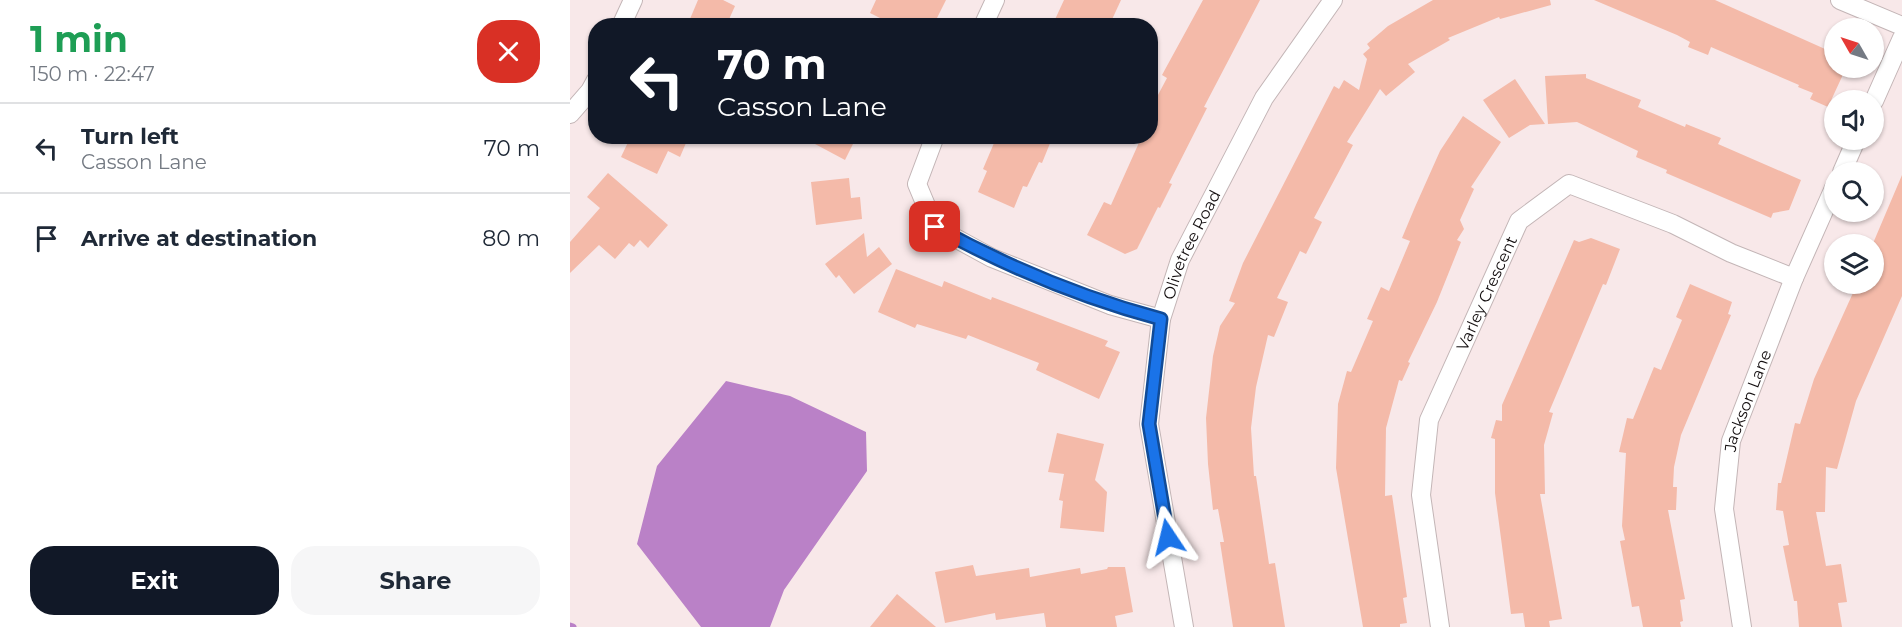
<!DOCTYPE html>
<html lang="en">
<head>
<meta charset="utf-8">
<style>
  body { margin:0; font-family:Montserrat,sans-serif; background:#f6f6f7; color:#1f2937; height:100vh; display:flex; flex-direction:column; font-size:22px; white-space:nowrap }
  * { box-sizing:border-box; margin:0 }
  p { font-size:20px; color:#747a83 }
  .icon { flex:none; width:33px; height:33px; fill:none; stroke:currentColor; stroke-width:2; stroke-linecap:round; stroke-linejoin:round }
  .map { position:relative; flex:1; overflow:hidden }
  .drawer { display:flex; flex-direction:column; background:#fff; width:570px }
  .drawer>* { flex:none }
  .banner { position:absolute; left:18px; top:18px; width:570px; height:126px; border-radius:24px; box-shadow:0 2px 4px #0004; background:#111827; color:#fff; overflow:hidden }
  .needle { width:39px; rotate:309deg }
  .buttons { position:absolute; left:1254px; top:18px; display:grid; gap:12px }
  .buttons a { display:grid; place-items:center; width:60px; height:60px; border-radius:50%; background:#fff; box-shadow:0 2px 4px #0004; font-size:30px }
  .pin { position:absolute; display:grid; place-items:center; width:51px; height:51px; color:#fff; margin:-26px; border-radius:12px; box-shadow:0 3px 9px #0006 }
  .me { position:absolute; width:66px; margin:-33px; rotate:350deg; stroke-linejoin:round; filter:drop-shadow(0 0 4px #0008) }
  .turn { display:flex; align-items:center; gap:21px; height:126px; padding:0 30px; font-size:27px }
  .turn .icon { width:78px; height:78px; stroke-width:2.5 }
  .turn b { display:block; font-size:42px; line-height:51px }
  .round { display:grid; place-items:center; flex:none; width:63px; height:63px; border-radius:24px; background:#f6f6f7 }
  .headline { display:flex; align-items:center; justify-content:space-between; height:102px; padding:0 30px }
  h1 { font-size:36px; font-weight:700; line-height:45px; color:#1e9e55 }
  .action { display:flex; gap:12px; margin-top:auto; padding:12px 30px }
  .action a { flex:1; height:69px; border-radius:24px; background:#111827; color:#fff; font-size:24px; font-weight:700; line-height:69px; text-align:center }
  .action a+a { background:#f6f6f7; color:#1f2937 }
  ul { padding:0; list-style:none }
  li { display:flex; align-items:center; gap:18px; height:90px; padding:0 30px; border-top:2px solid #e0e1e3 }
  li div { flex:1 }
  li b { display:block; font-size:22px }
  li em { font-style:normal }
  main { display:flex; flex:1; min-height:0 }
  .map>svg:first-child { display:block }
</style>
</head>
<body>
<main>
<section class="drawer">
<div class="headline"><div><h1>1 min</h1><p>150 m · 22:47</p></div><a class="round" style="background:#d93025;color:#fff"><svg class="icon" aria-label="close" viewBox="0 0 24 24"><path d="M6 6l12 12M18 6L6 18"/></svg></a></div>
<ul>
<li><svg class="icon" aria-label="left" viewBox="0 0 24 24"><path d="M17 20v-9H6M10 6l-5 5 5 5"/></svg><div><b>Turn left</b><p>Casson Lane</p></div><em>70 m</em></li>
<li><svg class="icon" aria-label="arrive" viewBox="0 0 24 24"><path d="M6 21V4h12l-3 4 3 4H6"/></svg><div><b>Arrive at destination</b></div><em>80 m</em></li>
</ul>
<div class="action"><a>Exit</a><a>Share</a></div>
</section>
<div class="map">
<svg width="1332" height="627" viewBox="0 0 1332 627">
  <rect width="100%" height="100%" fill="#f8e8e9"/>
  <path fill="#ba81c7" d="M156,381L220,396L296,432L297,471L214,590L200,627H131L67,544L87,466Z"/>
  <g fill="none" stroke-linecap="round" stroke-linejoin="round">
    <path stroke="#ba81c7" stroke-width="7" d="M0,626L3,627"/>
  </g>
  <g fill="#f4baa9">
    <path d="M128,0H153L165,6L156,26H117Z"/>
    <path d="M306,0H376L363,26H306L310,18L300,13Z"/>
    <path d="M494,0H551L539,26H482Z"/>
    <path d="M633,0H690L634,107L637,108L599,183L602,184L590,208L588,207L567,249L555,254L517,235L534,202L541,205L572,136H580V110L597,78L592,75Z"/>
    <path d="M863,0H980L981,5L930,19L929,17L878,38L880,40L838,64L845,72L816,96L810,89L777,142L783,145L744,218L752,222L736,254L730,251L707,298L718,302L704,337L698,335L686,387L681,428L684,476H686L699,564L705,563L715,627H663L650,542H654L648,509L643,510L638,464L636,418L643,356L650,326L665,303L659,301L673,263L764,86L769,89L774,80L789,90L797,59L793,54L800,48L797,44L818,26Z"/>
    <path d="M1024,0H1145L1264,53V68H1276L1258,107L1240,99L1243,93L1228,87L1229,85L1141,47L1138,55L1118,47L1120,42L1107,35Z"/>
    <path d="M1016,74V78L1071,100L1068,107L1115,127L1116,124L1151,138L1148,144L1231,180L1219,210L1203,213L1201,218L1096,173L1097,170L1066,157L1068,151L1007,122L978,124L975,76Z"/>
    <path d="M945,79L975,124L960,125L939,138L913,100Z"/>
    <path d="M893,116L931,142L901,187L904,189L890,220L894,229L887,240L891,242L867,302L838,362L840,363L832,381L829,380L816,428L815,496L822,495L837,597L833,598L837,623L830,624V627H793L766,468L768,404L777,371L781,372L803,321L797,319L811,287L819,291L840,241L832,238L845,207L870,151Z"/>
    <path d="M61,136H119L110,157L98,151L87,174L51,157Z"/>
    <path d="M230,136H287L275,160Z"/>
    <path d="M427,136H483L472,163L469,162L457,187L453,186L444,208L408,192L417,171L413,169Z"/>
    <path d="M38,173L98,225L78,248L70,240L64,247L59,243L45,259L29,245L0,273V242L30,208L17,197Z"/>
    <path d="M1332,175V296L1286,401L1267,469L1256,467L1255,512H1246L1256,566L1271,564L1277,602L1268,603L1272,627H1229L1227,601H1224L1213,546L1219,545L1213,511L1206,510L1208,483H1211L1225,423L1230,424L1244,379L1287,284H1304V241Z"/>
    <path d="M279,178L281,198L290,197L292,219L246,225L241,182Z"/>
    <path d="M294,233L297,257L309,247L322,264L284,294L269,275L266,278L255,264Z"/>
    <path d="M1021,238L1050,249L1036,285L1033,284L979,412L983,413L974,445L975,494H970L992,619L979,621L980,627H955L953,613L941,614L925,493V439L921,438L926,420L932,421V405L1004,240L1009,242Z"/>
    <path d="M326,269L372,287L374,281L421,300L422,297L538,341L535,346L550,352L529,399L466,370L469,363L398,335L396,339L347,324L345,328L308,312Z"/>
    <path d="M1120,284L1162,302L1158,314L1161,315L1111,435L1104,467L1103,487H1107L1106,510H1098L1115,599L1110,600L1113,621L1110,622L1111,627H1073L1069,606L1062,607L1050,541L1055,540L1052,526L1056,453L1049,452L1057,418L1063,419L1084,367L1091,370L1112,320L1106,317Z"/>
    <path d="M487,433L534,444L525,480L537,492L534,532L490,528L493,501L489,500L494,474L478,472Z"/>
    <path d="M403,565L406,576L459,568L460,577L510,568L511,574L537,569L538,567H555L563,612L545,616L547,627H476L474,613L426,620L425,613L375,623L365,572Z"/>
    <path d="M327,594L366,627H300Z"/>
  </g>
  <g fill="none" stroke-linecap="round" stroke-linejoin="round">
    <g stroke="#c3b5b6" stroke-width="20">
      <g id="minor">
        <path d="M1270,0L1332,26"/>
        <path d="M51,26L63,0"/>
        <path d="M413,26L425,0"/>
        <path d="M1304,101L1332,38"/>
        <path d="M0,114L20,91L26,80"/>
        <path d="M365,136L347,184L365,227L422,258L540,305L591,319"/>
        <path d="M1272,172L1286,140"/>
        <path id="s1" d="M614,627L579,424L591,319L610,260L694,98L763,0"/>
        <path id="s2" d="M870,627L851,495L859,420L949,221L999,184L1103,224L1161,253L1224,278"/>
        <path id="s3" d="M1172,627L1154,509L1161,441L1224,278L1264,188"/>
      </g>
    </g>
    <use href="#minor" stroke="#fff" stroke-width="18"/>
  </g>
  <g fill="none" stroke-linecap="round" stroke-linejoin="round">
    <g stroke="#114b97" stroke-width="15">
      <path id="route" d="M365,227C436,266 512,298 591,319L579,424L598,537"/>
    </g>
    <use href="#route" stroke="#1a73e8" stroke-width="10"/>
  </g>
  <g text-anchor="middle" stroke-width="5" stroke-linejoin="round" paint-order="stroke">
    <g font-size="16" fill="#130e0f" stroke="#fef8f8">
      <text dy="6" stroke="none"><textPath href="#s1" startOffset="392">Olivetree Road</textPath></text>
      <text dy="6" stroke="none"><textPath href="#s2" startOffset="348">Varley Crescent</textPath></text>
      <text dy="6" stroke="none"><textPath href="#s3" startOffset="231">Jackson Lane</textPath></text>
    </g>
  </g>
</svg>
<div class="buttons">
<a><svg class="needle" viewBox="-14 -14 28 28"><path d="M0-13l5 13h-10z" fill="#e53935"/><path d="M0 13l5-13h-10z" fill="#747a83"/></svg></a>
<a><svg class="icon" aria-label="sound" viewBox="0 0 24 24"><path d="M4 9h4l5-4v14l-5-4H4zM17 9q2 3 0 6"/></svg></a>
<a><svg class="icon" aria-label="search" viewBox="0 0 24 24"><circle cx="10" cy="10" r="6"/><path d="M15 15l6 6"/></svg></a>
<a><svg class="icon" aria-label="layers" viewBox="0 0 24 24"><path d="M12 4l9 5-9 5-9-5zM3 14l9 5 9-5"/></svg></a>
</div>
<div class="pin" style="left:365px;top:227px;background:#d93025"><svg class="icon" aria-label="arrive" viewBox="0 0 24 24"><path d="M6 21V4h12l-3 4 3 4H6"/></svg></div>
<svg class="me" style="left:598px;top:537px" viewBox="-20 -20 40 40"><path d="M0-17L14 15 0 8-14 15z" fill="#1a73e8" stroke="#fff" stroke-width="4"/></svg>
<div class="banner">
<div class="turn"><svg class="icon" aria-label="left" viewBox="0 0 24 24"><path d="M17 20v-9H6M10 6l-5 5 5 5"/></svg><div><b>70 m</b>Casson Lane</div></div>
</div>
</div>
</main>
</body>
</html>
